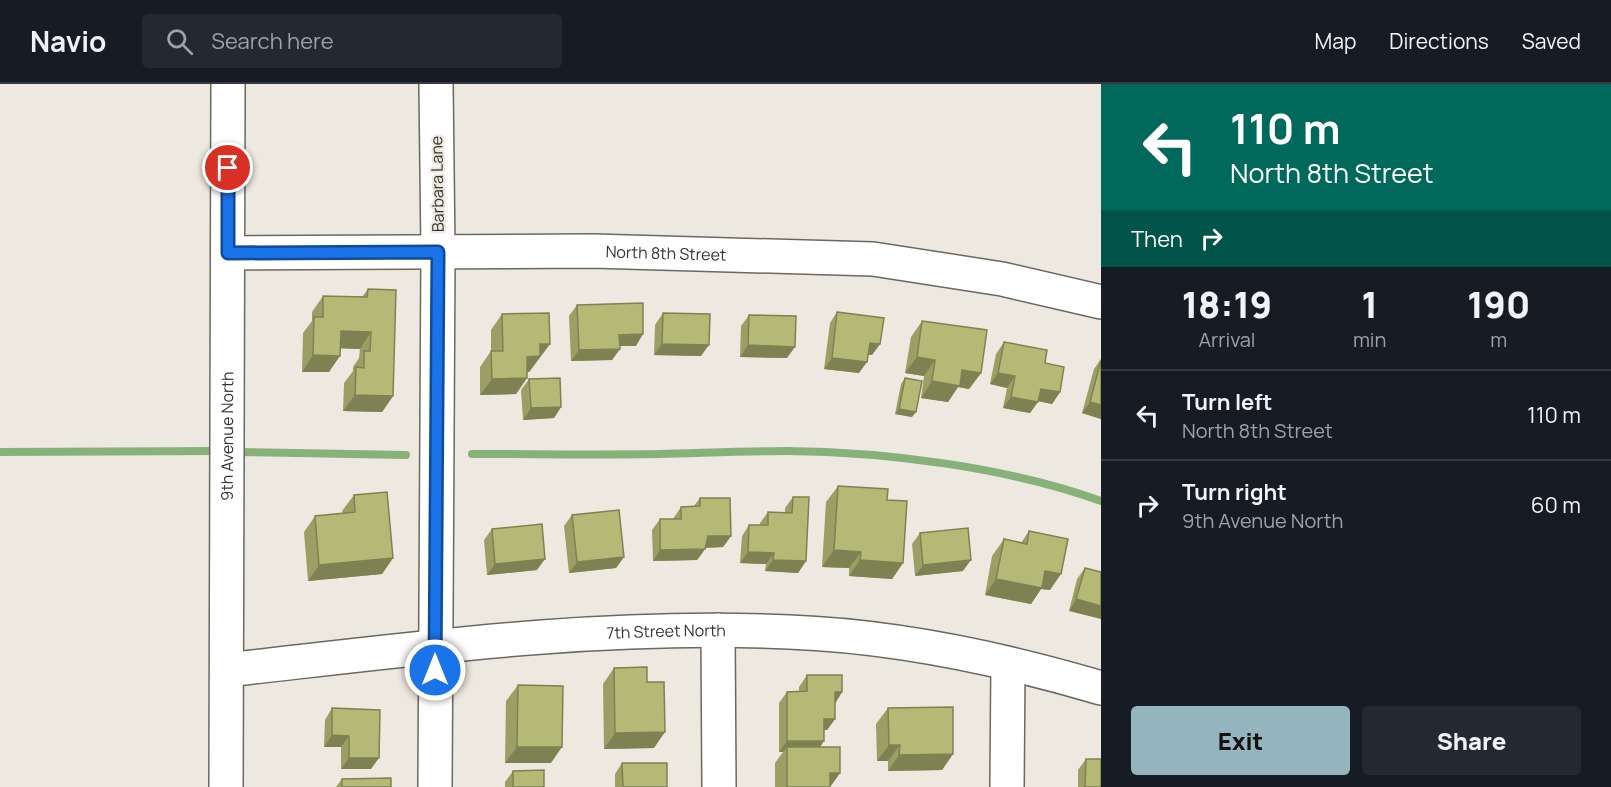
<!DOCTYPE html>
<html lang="en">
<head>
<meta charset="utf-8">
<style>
  body { margin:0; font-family:Manrope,sans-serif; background:#242831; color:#f1f3f6; height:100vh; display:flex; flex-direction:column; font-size:22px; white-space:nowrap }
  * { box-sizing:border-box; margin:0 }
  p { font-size:20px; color:#9ea1a6 }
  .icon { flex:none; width:33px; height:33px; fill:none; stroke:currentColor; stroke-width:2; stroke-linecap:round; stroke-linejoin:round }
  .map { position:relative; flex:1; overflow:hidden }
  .details { display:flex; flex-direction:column; background:#171b24; width:510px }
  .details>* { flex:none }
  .banner { background:#00695c; color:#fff; overflow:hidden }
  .pin { position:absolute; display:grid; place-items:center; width:51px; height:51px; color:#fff; margin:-26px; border:3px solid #fff; border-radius:50%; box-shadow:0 2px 6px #0007 }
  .me { position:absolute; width:66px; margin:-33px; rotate:0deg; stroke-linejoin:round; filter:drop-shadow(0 0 4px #0008) }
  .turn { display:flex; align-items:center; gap:21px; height:126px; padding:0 30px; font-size:27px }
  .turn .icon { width:78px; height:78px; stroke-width:2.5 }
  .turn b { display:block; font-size:42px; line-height:51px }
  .then { display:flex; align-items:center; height:57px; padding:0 30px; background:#0003; gap:12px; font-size:22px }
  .eta { display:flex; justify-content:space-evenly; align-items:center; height:102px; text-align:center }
  .eta b { font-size:36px; font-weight:800; line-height:42px }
  .action { display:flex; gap:12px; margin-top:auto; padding:12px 30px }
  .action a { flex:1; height:69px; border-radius:6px; background:#95b5be; color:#111; font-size:24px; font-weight:800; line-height:69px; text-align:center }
  .action a+a { background:#242831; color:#f1f3f6 }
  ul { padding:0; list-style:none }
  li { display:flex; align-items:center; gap:18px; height:90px; padding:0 30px; border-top:2px solid #363941 }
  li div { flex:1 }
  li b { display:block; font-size:22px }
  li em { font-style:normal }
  header { display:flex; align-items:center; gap:36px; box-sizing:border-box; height:84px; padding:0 30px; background:#171b24; border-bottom:2px solid #363941 }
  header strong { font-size:28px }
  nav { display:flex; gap:33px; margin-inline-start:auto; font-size:21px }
  .search { width:420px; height:54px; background:#242831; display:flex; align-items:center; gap:15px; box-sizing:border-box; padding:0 21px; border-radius:6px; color:#9ea1a6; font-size:22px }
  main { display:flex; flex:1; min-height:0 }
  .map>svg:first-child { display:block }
</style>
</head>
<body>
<header>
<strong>Navio</strong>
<div class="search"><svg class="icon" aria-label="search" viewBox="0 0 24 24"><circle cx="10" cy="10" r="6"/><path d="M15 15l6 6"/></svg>Search here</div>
<nav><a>Map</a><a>Directions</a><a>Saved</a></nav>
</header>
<main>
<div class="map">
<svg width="1101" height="703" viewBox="0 0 1101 703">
  <rect width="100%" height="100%" fill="#ede9e0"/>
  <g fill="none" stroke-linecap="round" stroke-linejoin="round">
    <g stroke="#88b17a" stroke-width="8">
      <path d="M0,368L220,367"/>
      <path d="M235,368L406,371"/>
      <path d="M472,370C534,370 597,371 659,370C702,369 744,367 787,367C886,368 1007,383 1101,417"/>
    </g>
    <g stroke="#6b6860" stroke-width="36">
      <g id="minor">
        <path id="s1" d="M228,169L593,167L873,175L1002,195L1101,218"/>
        <path d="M718,546L719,703"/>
        <path id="s2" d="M227,586C414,565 601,539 789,548C894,552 1000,574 1101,604"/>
        <path id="s3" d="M226,703L228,0"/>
        <path d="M435,703L438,168L436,0"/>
        <path d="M1007,703L1008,580"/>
      </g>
    </g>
    <use href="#minor" stroke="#fff" stroke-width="33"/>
  </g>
  <g fill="#9b9f65">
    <path d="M368,205L393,312L382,328L343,327L344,299L353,287V283L359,274L360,265L340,264L329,288H302L303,249L312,237V228L323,212L362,213Z"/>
    <path d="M577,221L636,262H620V265L612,276L571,277L569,232Z"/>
    <path d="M837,228L880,260L872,271H868L859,289L824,285L830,239Z"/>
    <path d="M663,229L701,272L654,271L655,241Z"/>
    <path d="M502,230L550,260L529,288H527V294L516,310L480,311V283L491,267V246Z"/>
    <path d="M749,231L787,274L740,273L741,242Z"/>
    <path d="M922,237L981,289L969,305L958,303L948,318L921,314L924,292L905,289L911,253Z"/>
    <path d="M1004,258L1045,279L1060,308L1052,320L1038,317L1030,329L1003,324L1007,304L990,300L996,270Z"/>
    <path d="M1101,275V335L1082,329L1094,285Z"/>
    <path d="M905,294L912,333L895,330L901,300Z"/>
    <path d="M529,295L561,323L554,334L523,336L521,306Z"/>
    <path d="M838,402L887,416L903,479L892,495L849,492V484L822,483L826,418Z"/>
    <path d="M354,411L393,474L382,490L308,497L304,448L315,432L343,429L342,427Z"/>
    <path d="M793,413L806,477L798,489L765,487L766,480L740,479L742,452L749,441H760V439L768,428L785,429V424Z"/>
    <path d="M700,414L731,452L723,463L706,464L697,476L653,477L652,446L660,435H673L681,423L694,422Z"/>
    <path d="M572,431L624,473L616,484L569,489L564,442Z"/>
    <path d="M492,445L537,486L487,491L484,456Z"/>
    <path d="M1029,447L1050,506L1041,505L1031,520L985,511L992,472L1004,455L1021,459Z"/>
    <path d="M920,449L963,487L915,492L912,460Z"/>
    <path d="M1085,484L1101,488L1069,527L1077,495Z"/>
    <path d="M614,584L647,598L654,664L604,665L603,600Z"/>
    <path d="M807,591L842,608L835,618V635L827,646H824L820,663L840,689L830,703H775V679L783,668H779V619L787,608L799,607V603Z"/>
    <path d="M518,601L551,679H505L506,617Z"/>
    <path d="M332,624L371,685H341V663H324L325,636Z"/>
    <path d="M888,624L953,670L942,686L888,687V677H877L876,640Z"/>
    <path d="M1086,675L1101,703H1078V686Z"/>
    <path d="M622,679L667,703H615V690Z"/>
    <path d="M513,687L544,703H505V698Z"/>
    <path d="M342,695L391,703H336Z"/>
  </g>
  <g fill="#7e8252">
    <path d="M341,247L371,248L360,265L329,264Z"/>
    <path d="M643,250L636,262H611L619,251Z"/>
    <path d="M870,259L880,260L872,271L862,270Z"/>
    <path d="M540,260H550L529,288L515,289L527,273Z"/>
    <path d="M662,260L709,261L701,272L654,271Z"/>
    <path d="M748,261L795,263L787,274L740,273Z"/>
    <path d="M620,265L612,276L571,277L579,266Z"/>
    <path d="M313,271L340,272L329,288H302Z"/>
    <path d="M917,273L935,276L924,292L905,289Z"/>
    <path d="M832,274L867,278L859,289L824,285Z"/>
    <path d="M962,286L981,289L969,305L958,303L948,318L921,314L932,297Z"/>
    <path d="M998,289L1015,292L1007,304L990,300Z"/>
    <path d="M527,294L516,310L480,311L492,295Z"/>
    <path d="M1041,305L1060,308L1052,320L1033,316Z"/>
    <path d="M355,311L393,312L382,328L343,327Z"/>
    <path d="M1011,313L1038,318L1030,329L1003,324Z"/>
    <path d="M1090,318L1101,321V335L1082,329Z"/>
    <path d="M561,323L554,334L523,336L531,324Z"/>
    <path d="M899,325L916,328L912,333L895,330Z"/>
    <path d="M708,452H731L723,463L700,464Z"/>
    <path d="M705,465L697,476L653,477L660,466Z"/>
    <path d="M834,466L861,468L849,484L822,483Z"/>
    <path d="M748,468L774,469L766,480L740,479Z"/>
    <path d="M624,473L616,484L569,489L577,478Z"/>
    <path d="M393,474L382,490L308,497L319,481Z"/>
    <path d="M545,475L537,486L487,491L495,480Z"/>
    <path d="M773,476L806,477L798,489L765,487Z"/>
    <path d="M860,476L903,479L892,495L849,492Z"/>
    <path d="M971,476L963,487L915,492L923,481Z"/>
    <path d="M1045,487L1061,490L1050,506L1041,505L1031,520L985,511L996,495Z"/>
    <path d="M1076,515L1101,522V535L1069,527Z"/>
    <path d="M835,608H842L835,620Z"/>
    <path d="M824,635H835L827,646H816Z"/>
    <path d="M665,648L654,664L604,665L615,649Z"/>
    <path d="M332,651L349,652L341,663H324Z"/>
    <path d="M787,657H824L817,668L787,663L783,668H779Z"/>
    <path d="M889,661H900L888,677H877Z"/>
    <path d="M517,663H562L551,679H505Z"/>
    <path d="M953,670L942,686L888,687L899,671Z"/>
    <path d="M349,674H379L371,685H341Z"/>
    <path d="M830,689H840L830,703Z"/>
  </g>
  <g fill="#b4b975" stroke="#7e8252" stroke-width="1.5">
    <path d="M368,205L396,206L393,312L355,311L356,283L364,284V267H370L371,248L341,247L340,272L313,271L314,233H323V212L367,213Z"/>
    <path d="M643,219V250L619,251L620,265L579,266L577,221Z"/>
    <path d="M837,228L884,234L880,260L870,259L867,278L832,274Z"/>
    <path d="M549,229L550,260H540V272L527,273V294L492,295L491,267H503L502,230Z"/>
    <path d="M663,229L710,230L709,261L662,260Z"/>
    <path d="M749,231L796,232L795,263L748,261Z"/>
    <path d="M922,237L987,246L981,289L962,286L960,302L932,297L935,276L917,273Z"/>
    <path d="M1004,258L1047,266L1045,279L1064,283L1060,308L1041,305L1038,318L1011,313L1015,292L998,289Z"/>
    <path d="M1101,276V321L1090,318Z"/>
    <path d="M560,294L561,323L531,324L529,295Z"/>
    <path d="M905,294L922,297L916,328L899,325Z"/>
    <path d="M838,402L888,405L887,416L907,417L903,479L860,476L861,468L834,466Z"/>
    <path d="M387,408L393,474L319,481L315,432L355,428L354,411Z"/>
    <path d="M793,413H809L806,477L773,476L774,469L748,468L749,441H768V428L792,429Z"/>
    <path d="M700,414H730L731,452H708L705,465L660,466V435H681V423L700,422Z"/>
    <path d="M619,426L624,473L577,478L572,431Z"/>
    <path d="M542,440L545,475L495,480L492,445Z"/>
    <path d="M968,444L971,476L923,481L920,449Z"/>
    <path d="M1029,447L1068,455L1061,490L1045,487L1042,504L996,495L1004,455L1027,460Z"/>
    <path d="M1085,484L1101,488V522L1076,515Z"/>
    <path d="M647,583V598H664L665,648L615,649L614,584Z"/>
    <path d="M807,591H842V608H835V635H824V657H787V608L807,607Z"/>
    <path d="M518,601L563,602L562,663H517Z"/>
    <path d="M953,623V670L899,671L900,661H889L888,624Z"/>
    <path d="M332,624L380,626L379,674H349V652L332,651Z"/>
    <path d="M787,663H840V689H830V703H787Z"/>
    <path d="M1086,675H1101V703H1085Z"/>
    <path d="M622,679H667V703H623Z"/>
    <path d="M544,686V703H513V687Z"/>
    <path d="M391,694V703H342V695Z"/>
  </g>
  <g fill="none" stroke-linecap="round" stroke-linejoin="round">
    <g stroke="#114b97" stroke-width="15">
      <path id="route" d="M228,84V169L438,168L435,586"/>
    </g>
    <use href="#route" stroke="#1a73e8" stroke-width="10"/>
  </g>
  <g text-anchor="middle" stroke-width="4.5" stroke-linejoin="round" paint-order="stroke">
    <g font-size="16" fill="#373532" stroke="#ede9e0">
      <text transform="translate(437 100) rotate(-91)" y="6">Barbara Lane</text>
      <text dy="6" stroke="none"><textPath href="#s1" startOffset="438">North 8th Street</textPath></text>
      <text dy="6" stroke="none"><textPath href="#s3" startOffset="351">9th Avenue North</textPath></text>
      <text dy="6" stroke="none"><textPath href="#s2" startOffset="441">7th Street North</textPath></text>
    </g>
  </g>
</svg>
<div class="pin" style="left:228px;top:84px;background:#d93025"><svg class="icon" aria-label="arrive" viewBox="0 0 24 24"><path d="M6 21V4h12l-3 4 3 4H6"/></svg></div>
<svg class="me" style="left:435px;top:586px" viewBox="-20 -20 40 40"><circle r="17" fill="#1a73e8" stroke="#fff" stroke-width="3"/><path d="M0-11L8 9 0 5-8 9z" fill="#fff"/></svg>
</div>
<section class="details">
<div class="banner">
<div class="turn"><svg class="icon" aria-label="left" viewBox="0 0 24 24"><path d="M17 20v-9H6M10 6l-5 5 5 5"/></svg><div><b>110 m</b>North 8th Street</div></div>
<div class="then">Then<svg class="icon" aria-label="right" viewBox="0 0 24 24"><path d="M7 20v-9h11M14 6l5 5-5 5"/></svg></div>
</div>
<div class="eta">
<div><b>18:19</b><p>Arrival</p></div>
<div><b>1</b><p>min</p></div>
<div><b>190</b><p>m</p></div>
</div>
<ul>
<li><svg class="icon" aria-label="left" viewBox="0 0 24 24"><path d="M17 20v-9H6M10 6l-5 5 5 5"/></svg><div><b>Turn left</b><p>North 8th Street</p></div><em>110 m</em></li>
<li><svg class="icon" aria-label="right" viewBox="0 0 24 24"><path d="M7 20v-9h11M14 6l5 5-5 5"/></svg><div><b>Turn right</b><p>9th Avenue North</p></div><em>60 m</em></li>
</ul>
<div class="action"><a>Exit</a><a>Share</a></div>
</section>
</main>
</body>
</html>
